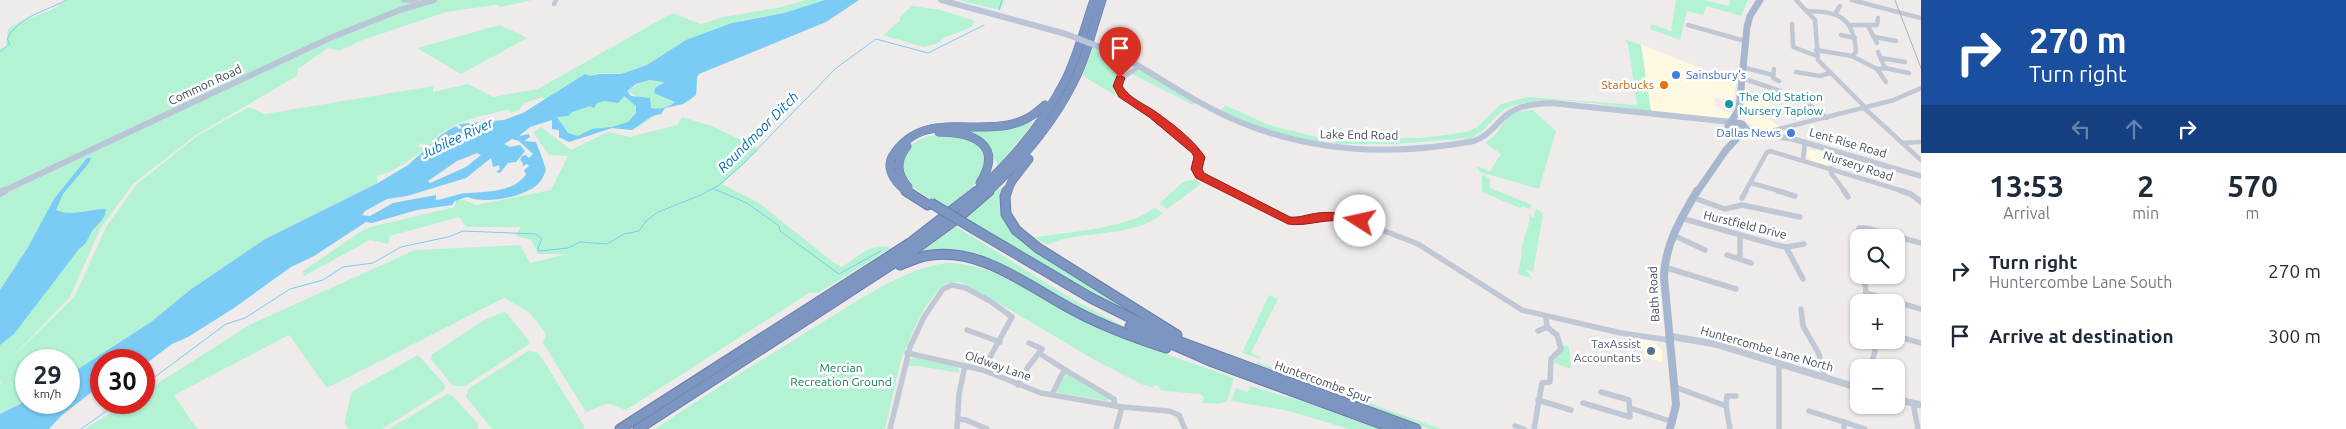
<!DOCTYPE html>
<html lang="en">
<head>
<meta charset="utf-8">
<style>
  body { margin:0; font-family:Ubuntu,sans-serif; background:#f2f2f3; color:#1f2937; height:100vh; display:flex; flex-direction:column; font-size:19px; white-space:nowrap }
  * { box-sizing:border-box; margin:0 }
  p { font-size:16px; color:#747a83 }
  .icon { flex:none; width:28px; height:28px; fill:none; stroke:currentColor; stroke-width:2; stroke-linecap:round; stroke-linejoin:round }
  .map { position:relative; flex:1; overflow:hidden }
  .sheet { display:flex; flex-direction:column; background:#fff; width:425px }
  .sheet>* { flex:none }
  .guide { background:#1a4fa0; color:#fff; overflow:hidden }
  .controls { position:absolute; left:1850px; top:229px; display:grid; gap:10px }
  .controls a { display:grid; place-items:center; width:55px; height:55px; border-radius:10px; background:#fff; box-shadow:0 1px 4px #0004; font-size:25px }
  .speed { position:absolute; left:15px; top:349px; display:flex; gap:10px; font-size:25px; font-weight:700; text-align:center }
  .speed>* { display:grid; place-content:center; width:65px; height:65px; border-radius:50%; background:#fff; box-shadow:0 1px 4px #0004; line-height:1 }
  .speed small { font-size:12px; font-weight:400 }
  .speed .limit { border:8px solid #d22; background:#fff; color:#111 }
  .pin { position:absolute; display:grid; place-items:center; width:42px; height:42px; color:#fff; margin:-51px -21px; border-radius:50% 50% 50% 0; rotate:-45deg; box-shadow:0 0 5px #0007 }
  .pin .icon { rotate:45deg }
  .me { position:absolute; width:55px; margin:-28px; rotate:280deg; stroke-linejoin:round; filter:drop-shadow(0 0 4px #0008) }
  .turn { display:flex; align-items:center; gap:18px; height:105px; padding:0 25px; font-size:22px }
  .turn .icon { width:65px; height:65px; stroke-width:2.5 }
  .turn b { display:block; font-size:35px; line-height:42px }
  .lanes { display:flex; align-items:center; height:48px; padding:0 25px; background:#0003; justify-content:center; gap:25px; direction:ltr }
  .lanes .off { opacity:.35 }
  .eta { display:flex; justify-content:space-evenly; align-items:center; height:85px; text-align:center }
  .eta b { font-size:30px; font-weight:700; line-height:35px }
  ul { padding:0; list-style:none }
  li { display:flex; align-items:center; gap:15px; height:65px; padding:0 25px }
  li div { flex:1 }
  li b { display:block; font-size:19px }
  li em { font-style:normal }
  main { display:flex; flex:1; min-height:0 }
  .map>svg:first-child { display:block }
</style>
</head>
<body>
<main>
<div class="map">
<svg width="1921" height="429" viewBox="0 0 1921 429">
  <rect width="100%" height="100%" fill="#efebeb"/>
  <g fill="#fef9e0">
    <path d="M1641,44L1736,83L1734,100L1714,98L1716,106L1727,112H1733L1731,116L1720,119L1651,111Z"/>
    <path d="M1746,97L1779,106L1765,116L1780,127L1763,131L1745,122Z"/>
    <path d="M1808,149L1829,153L1828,166L1811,161L1807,157Z"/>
    <path d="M1643,340L1655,342L1662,350L1663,362L1644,357Z"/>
  </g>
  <g fill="#b3f3d4">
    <path d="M66,0H532L501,7L496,5L446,12L360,41L340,51L328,48L298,69L297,76L196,135L133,184L100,229L70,297L9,360L75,296L106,227L137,184L197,136L249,107L265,114L433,86V92L468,84L493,97L538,89L672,13L701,24L723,17L777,8L806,0H825L784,13L742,20L741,23L655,62L621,74L597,73L546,102L543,97L524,103L519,110L510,113L509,109C477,118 450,120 428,146L421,143L415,148L418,146L425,149C414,157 390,175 377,175L378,183L265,239L190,290L151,322L69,375V360H26V401L0,414V384L2,382L0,381V49L6,46L8,29C25,16 51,15 66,0Z"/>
    <path d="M962,0H1005L1000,10L961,1Z"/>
    <path d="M1676,0H1704L1729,6L1730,0H1748L1741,16L1706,6L1703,15L1687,11L1680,40L1650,29L1651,24L1671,31Z"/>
    <path d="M912,6L941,10L975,21L971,27L946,37L936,44L923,47L883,35L900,21V17Z"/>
    <path d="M500,25L527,38L461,74L417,48Z"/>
    <path d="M1624,39L1641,45L1651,111C1614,107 1538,91 1506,109C1492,117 1488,130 1471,138L1394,144H1335L1337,138H1421L1467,132L1477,127L1501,104L1528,97L1637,105L1628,44Z"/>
    <path d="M1092,46L1131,65L1129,69L1118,75L1112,84L1116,96L1083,76Z"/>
    <path d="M1134,71H1145L1196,103L1193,105L1130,73Z"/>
    <path d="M697,76V91C691,108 672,102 664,109C657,115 642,125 632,130L612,128L569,142L559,137V130L552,129L556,116L622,93L631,99L638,97L626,91L650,78Z"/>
    <path d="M1225,105L1269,125L1325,139L1330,136L1323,144L1265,130L1221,110Z"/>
    <path d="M1533,110L1556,131L1539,189L1480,172L1476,166L1490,171L1501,154L1485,143L1494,136L1511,113Z"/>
    <path d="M682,117L712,126L756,147L757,151L722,184L759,203L833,262L842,267C857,257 873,241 891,248L818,293H809L626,410L608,403L586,412L543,343L546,334L530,313L504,298L327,388L289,335L174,395L197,429H85L127,403L144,402V392L251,324L415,250L520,245L530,263L567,254H538L531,240L515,236L521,227H466L459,217L390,236L388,244L370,240L304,276L303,271L366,228L455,207L456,200H464L476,205L551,190L568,156L549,155L533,132L541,127L571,150L608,132L630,137L677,125Z"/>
    <path d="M1032,121L1031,126L998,165L986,144L950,130H1008Z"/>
    <path d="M948,133L977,142L987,155L982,177L948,209C936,201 919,194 909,183C896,168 904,147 921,139C930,135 939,134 948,133Z"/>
    <path d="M1484,175L1490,179V188L1532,205L1530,209L1521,206L1522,209L1482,192V176Z"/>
    <path d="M1194,179L1201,184L1167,209L1159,204L1183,182Z"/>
    <path d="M1002,186L1000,205L1007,224L1162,330L1099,298L965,219Z"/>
    <path d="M1154,208L1163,213C1134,239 1080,229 1047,245L1034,237C1065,233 1130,228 1154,208Z"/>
    <path d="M1536,208L1543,214L1533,272L1526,270L1532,278L1517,274C1521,264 1521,256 1522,246C1524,234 1531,227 1529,214L1534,218Z"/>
    <path d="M955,226L1072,299L1144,337L1115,327L995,263L917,254Z"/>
    <path d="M946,263C997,262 1042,302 1088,323C1135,345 1185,360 1234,378L1227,402L1218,404L1203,403L1204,397L1200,394L1165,391L1160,390L1159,386L1154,385L1153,388L1141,384L1093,359L980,292L960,282H954L944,284L938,290L924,309L913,331L901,360L885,429H655C710,392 766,357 823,322C861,299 901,270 946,263Z"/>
    <path d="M1269,295L1278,299L1251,353L1261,357L1260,359L1242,353Z"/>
    <path d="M504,312L507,314L527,338L529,342L528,345L465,386H453L431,359L432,354C456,341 477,320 504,312Z"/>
    <path d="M1563,345L1569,347L1571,369L1555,363L1552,365Z"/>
    <path d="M528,351L537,352L542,358L584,426V429H492L466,397L468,389Z"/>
    <path d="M418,355L445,385L444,390L382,429H349L345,424V420L351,394L355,390Z"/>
    <path d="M914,358L957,366L960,373L919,366H907L909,360Z"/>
    <path d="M1258,361L1259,363L1441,429H1429L1256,364Z"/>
    <path d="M1068,374L1110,398L1109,401L1059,393L1057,391L1065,375Z"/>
    <path d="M1250,386L1301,401L1380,429H1349L1285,410L1231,401L1236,388L1248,392Z"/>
    <path d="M447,394L453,396L478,424V429H389Z"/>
  </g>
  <g fill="#7acbf6" fill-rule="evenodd">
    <path d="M825,0H859L826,22L699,74L697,77L696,95L683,104L665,108L661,114L652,116L632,130L612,128L569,142L559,137V130L552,129V120L530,127L519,136L529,134L530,137L524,141L536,142C540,152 543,160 546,170C544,175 542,180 538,184C523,198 485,204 467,197L455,201L452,205L417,210L372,223L366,222L314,256L291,267L234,308L188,337L172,344L144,365V360H101V385L62,415L49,429H0V414L26,401L69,402V375L151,322L190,290L265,239L378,183L408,165L426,149L431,148L429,146C437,137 446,131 456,126L459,129L462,128L459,124L504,120L523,113L585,74L590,76L599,74H621L647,65L686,40L732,23L784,13ZM649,80L665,82L655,88L654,93L675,102C668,108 659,110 651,108L650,98L631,96L627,91L636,84ZM624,96L636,106V113L628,122L612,127L592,129L578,136L568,133L557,117L568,116L572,112L590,106L594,108L597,103L604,101L618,103ZM512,139L519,141L533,154L529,158L526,155L522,156L520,160L523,163L522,166L527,164L529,166L524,170L526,174C515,192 487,192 468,193C457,193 447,199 436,200V195L393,203L370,216L362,215L365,211L387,199L407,196L466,178L491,158L493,167L499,165L500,169L496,172L500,173L508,163L516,162L525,151L520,145L510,147L504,144ZM477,153L481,155L466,167L430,183L428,181L457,161Z"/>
    <path d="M87,158H91L89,163L63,194L56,210C71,217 89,209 106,209C105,221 97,223 91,233C86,241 88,242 79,249L14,334L0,345V290L27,249L54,199Z"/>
  </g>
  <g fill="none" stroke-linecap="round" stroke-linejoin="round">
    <g stroke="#7acbf6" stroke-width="1">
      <path d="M999,10L1002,0"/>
      <path d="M0,52L10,44L7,39C19,16 46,11 67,0"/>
      <path d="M714,189L747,203L779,226L780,231L839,274L881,251"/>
      <path d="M144,385L226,324L245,318L290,289L323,280L343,267L373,263L401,247L448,237L463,231L536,234L542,239L538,248L539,251L568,248L580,242L607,244L624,234L639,231L646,221L658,212L701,195L719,185L742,165L835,69L876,39L928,53L984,25"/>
      <path d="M81,429L119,402"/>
    </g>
    <g stroke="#687fad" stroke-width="9">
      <g id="motorway-far1">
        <path d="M939,132C974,132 1004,145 980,183"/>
        <path d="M907,146C896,160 896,173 908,187"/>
        <path d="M908,192C898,185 885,171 892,157C919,112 967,133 1008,125C1024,122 1034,115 1045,105"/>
        <path d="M976,192C1012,161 1044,122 1066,79C1078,54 1085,26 1094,0"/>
        <path d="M988,192C1024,158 1057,119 1078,73C1088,50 1094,24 1102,0"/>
        <path d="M1007,192L1012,181L1029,159"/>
      </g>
    </g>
    <g stroke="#687fad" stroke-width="11">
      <g id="motorway">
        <path d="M906,191L928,205"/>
        <path d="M1007,191L1005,196L1006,214L1016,230L1038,248L1177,335"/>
        <path d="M974,229L1091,298L1175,340L1416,429"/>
        <path d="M900,265C908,262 917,258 925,256C981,245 1030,288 1077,312C1105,327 1136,338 1166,348"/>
        <path d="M1130,326L1210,361L1395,429"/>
        <path d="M620,429L910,243L977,191"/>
        <path d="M638,429L911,252L959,217L989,191"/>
      </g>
    </g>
    <g stroke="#c0c8d5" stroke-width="4.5">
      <path d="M403,0L421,3"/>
      <path d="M1796,0L1815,20L1818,60L1865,107"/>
      <path d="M1852,0L1921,18"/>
      <path d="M554,4L556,0"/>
      <path d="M1807,11C1839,11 1854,18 1856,52L1852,56L1816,50"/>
      <path d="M1835,14L1840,6"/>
      <path d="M1792,24L1793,47L1817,56"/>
      <path d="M1688,25L1745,41"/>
      <path d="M1851,25H1877L1878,18"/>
      <path d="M1868,26L1877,43"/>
      <path d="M1841,35L1855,38"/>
      <path d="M1875,37L1896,41"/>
      <path d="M1878,52L1885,68"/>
      <path d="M1852,56L1877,69L1886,82"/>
      <path d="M1881,58L1905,62"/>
      <path d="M1140,66L1117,82L1123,95L1153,114L1196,151L1200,157L1196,173L1233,192"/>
      <path d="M1742,67L1773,75"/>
      <path d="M1774,69L1773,78L1779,81"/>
      <path d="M1877,69L1885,68L1909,73"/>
      <path d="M1796,72L1820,76L1830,73"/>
      <path d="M1742,78L1780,91"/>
      <path d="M1799,97L1827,118"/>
      <path d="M1863,107L1921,160"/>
      <path d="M1772,135L1773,131L1779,129L1894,100L1921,88"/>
      <path d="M1902,143L1921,142"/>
      <path d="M1803,160L1805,142"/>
      <path d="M1831,168V173L1845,192"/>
      <path d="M1751,183L1783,192"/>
      <path d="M1745,192L1767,152L1770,151L1906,192"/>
    </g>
    <g stroke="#c0c8d5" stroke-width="5.5">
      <path d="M1231,191L1288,221L1298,222L1319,217H1340L1359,221L1418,244L1522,310L1621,333L1669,340"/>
      <path d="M1778,191L1795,196"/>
      <path d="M1844,191L1848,197"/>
      <path d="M1901,191L1911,194L1921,202"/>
      <path d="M1694,198L1725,209L1742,205L1800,217"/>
      <path d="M1742,198L1746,191"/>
      <path d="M1681,218L1776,245L1786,247L1804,244"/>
      <path d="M1673,235L1705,250"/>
      <path d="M1740,236V259"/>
      <path d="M1859,238V228H1866L1921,243"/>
      <path d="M1786,247L1803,279"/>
      <path d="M1727,255L1751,263"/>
      <path d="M1664,267L1736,289"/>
      <path d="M1864,275L1867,302"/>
      <path d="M1866,293L1921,309"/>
      <path d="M1801,309L1803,326L1819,354L1825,378"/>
      <path d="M967,330L1000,342"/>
      <path d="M1538,331L1547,327L1546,317"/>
      <path d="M1896,336L1921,343"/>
      <path d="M907,353L983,370L1041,393L1122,407L1169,411L1179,415L1185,429"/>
      <path d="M1042,355L1067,371"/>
      <path d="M1779,363V429"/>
      <path d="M1870,368L1875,351L1873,340"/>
      <path d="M1018,385L1028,367L1042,349L1029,343"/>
      <path d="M1675,387L1726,406"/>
      <path d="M1052,395L1062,374L1067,371L1114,399L1115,406"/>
      <path d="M1538,400L1571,410"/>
      <path d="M1583,403L1630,417L1629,400L1601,392"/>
      <path d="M1913,403L1918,429"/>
      <path d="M1630,408L1673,422"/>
      <path d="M1809,411L1844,422"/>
      <path d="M958,419L966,420L987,429"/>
      <path d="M1515,426L1524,429"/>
      <path d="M890,429L910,347L924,317L943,289L952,285L966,288L990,301L1012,317L983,370"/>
      <path d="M957,429L959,394L965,366"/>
      <path d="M1116,429L1122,407"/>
      <path d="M1534,429L1542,383L1550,382L1551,359L1561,349L1557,335L1547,327"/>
      <path d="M1730,429L1726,406L1727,396H1736"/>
      <path d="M1844,429V422L1865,429"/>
    </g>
    <path stroke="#c0c8d5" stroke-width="5.5" d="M1744,132L1793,139L1921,176"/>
    <g stroke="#c0c8d5" stroke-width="7">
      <path d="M1669,336L1715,344L1859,388"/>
      <path d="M1896,399L1921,405"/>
    </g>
    <g stroke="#bbc5d8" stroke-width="6">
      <path d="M941,0L1066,34"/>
      <path d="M1115,53C1149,70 1180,93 1214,110C1296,152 1383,158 1474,141C1489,136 1496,123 1508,114C1520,105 1536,104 1551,103L1731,122"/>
      <path d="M1,192L330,38L400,10L434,0"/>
    </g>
    <path stroke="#bbc5d8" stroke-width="8" d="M0,193L4,191"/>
    <g stroke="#a7b6cf" stroke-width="7">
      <path d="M1731,122L1739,109L1747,27L1750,16L1760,0"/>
      <path d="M1731,122L1742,124L1747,130L1737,131L1728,126Z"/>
      <path d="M1697,192L1726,150L1743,132"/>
    </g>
    <path stroke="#a7b6cf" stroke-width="8" d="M1670,429L1676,405L1664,277C1665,244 1681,218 1697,191"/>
    <use href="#motorway-far1" stroke="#7c95c1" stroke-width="8"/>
    <use href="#motorway" stroke="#7c95c1" stroke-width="9"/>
    <path stroke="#adafb7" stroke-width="1" d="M1895,0L1921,68"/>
    <g stroke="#687fad" stroke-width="11" stroke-linecap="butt">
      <path id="motorway-bridge" d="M931,203L974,229"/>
    </g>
    <path stroke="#bbc5d8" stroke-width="6" d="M1066,34L1115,53"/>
    <use href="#motorway-bridge" stroke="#7c95c1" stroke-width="9"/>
  </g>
  <path fill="#d93025" stroke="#8d1f18" d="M1120,75L1125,78L1122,86C1130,99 1145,104 1156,112C1173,124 1194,140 1205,157L1202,169L1204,173L1290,217C1300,218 1308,214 1318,213C1334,211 1349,214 1364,218L1365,221L1364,224C1356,226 1348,221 1340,221C1322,219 1305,227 1288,224L1196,178L1191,169L1194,157L1192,153L1149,117L1119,97L1113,86L1117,76Z"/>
  <g fill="#3f7fe0" stroke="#fff" stroke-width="2">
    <circle cx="1676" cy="75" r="5"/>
    <circle cx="1791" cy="133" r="5"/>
  </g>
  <circle fill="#e8710a" stroke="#fff" stroke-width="2" cx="1664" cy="85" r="5"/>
  <circle fill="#0f9aa8" stroke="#fff" stroke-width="2" cx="1729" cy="104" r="5"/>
  <circle fill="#5c6f8a" stroke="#fff" stroke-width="2" cx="1651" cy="351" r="5"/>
  <g text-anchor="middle" stroke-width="5" stroke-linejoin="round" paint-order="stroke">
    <g font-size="12" fill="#366cbe" stroke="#fff" text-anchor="start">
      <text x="1686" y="79">Sainsbury's</text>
      <text x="1781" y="137" text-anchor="end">Dallas News</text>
    </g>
    <g font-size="12" fill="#424c5b" stroke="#fff">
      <text transform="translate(205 85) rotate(-25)" y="4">Common Road</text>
      <text transform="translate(1359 135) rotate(1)" y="4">Lake End Road</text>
      <text transform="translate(1848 143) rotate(16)" y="4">Lent Rise Road</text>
      <text transform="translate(1858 166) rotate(18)" y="4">Nursery Road</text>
      <text transform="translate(1745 225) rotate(14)" y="4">Hurstfield Drive</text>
      <text transform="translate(1654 294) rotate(-93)" y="4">Bath Road</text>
      <text transform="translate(1767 349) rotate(16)" y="4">Huntercombe Lane North</text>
      <text transform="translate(998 366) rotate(19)" y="4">Oldway Lane</text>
      <text transform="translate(1323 382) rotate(20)" y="4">Huntercombe Spur</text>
    </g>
    <g font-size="12" fill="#c56008" stroke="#fff" text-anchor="end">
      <text x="1654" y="89">Starbucks</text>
    </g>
    <g font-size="12" fill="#0d838f" stroke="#fff" text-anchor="start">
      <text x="1739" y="101">The Old Station<tspan x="1739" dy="14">Nursery Taplow</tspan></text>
    </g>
    <g font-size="12" fill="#4e5e75" stroke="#fff" text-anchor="end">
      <text x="1641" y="348">TaxAssist<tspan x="1641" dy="14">Accountants</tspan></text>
    </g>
    <g font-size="12" fill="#0c8358" stroke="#fff">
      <text x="841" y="372">Mercian<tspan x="841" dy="14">Recreation Ground</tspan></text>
    </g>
    <g font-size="14" font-style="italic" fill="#0073b0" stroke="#fff">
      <text transform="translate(758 132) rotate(-45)" y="5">Roundmoor Ditch</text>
      <text transform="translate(457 138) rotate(-25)" y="5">Jubilee River</text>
    </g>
  </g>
</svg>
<div class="controls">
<a><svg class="icon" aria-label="search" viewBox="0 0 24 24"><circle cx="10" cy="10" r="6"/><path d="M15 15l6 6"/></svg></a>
<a>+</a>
<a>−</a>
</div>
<div class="speed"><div>29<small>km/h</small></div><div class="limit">30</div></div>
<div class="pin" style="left:1120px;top:78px;background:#d93025"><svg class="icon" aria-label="arrive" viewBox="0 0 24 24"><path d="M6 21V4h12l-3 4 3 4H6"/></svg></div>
<svg class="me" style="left:1360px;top:221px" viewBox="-20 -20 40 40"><circle r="19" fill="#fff"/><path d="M0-13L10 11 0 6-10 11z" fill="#d93025"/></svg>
</div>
<section class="sheet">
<div class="guide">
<div class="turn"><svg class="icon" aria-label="right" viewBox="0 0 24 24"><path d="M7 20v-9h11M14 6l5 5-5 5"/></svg><div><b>270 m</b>Turn right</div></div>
<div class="lanes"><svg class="icon off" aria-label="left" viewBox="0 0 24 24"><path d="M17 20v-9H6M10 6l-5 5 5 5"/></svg><svg class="icon off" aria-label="ahead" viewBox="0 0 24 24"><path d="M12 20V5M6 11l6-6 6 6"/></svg><svg class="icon" aria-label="right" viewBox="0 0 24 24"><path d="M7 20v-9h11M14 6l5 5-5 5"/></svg></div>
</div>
<div class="eta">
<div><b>13:53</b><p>Arrival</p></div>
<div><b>2</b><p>min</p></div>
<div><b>570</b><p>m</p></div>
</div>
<ul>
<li><svg class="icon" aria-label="right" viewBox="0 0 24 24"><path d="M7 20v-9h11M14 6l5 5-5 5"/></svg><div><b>Turn right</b><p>Huntercombe Lane South</p></div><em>270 m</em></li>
<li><svg class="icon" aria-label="arrive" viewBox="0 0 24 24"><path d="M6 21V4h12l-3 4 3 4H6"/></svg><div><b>Arrive at destination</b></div><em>300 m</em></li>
</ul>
</section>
</main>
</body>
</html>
